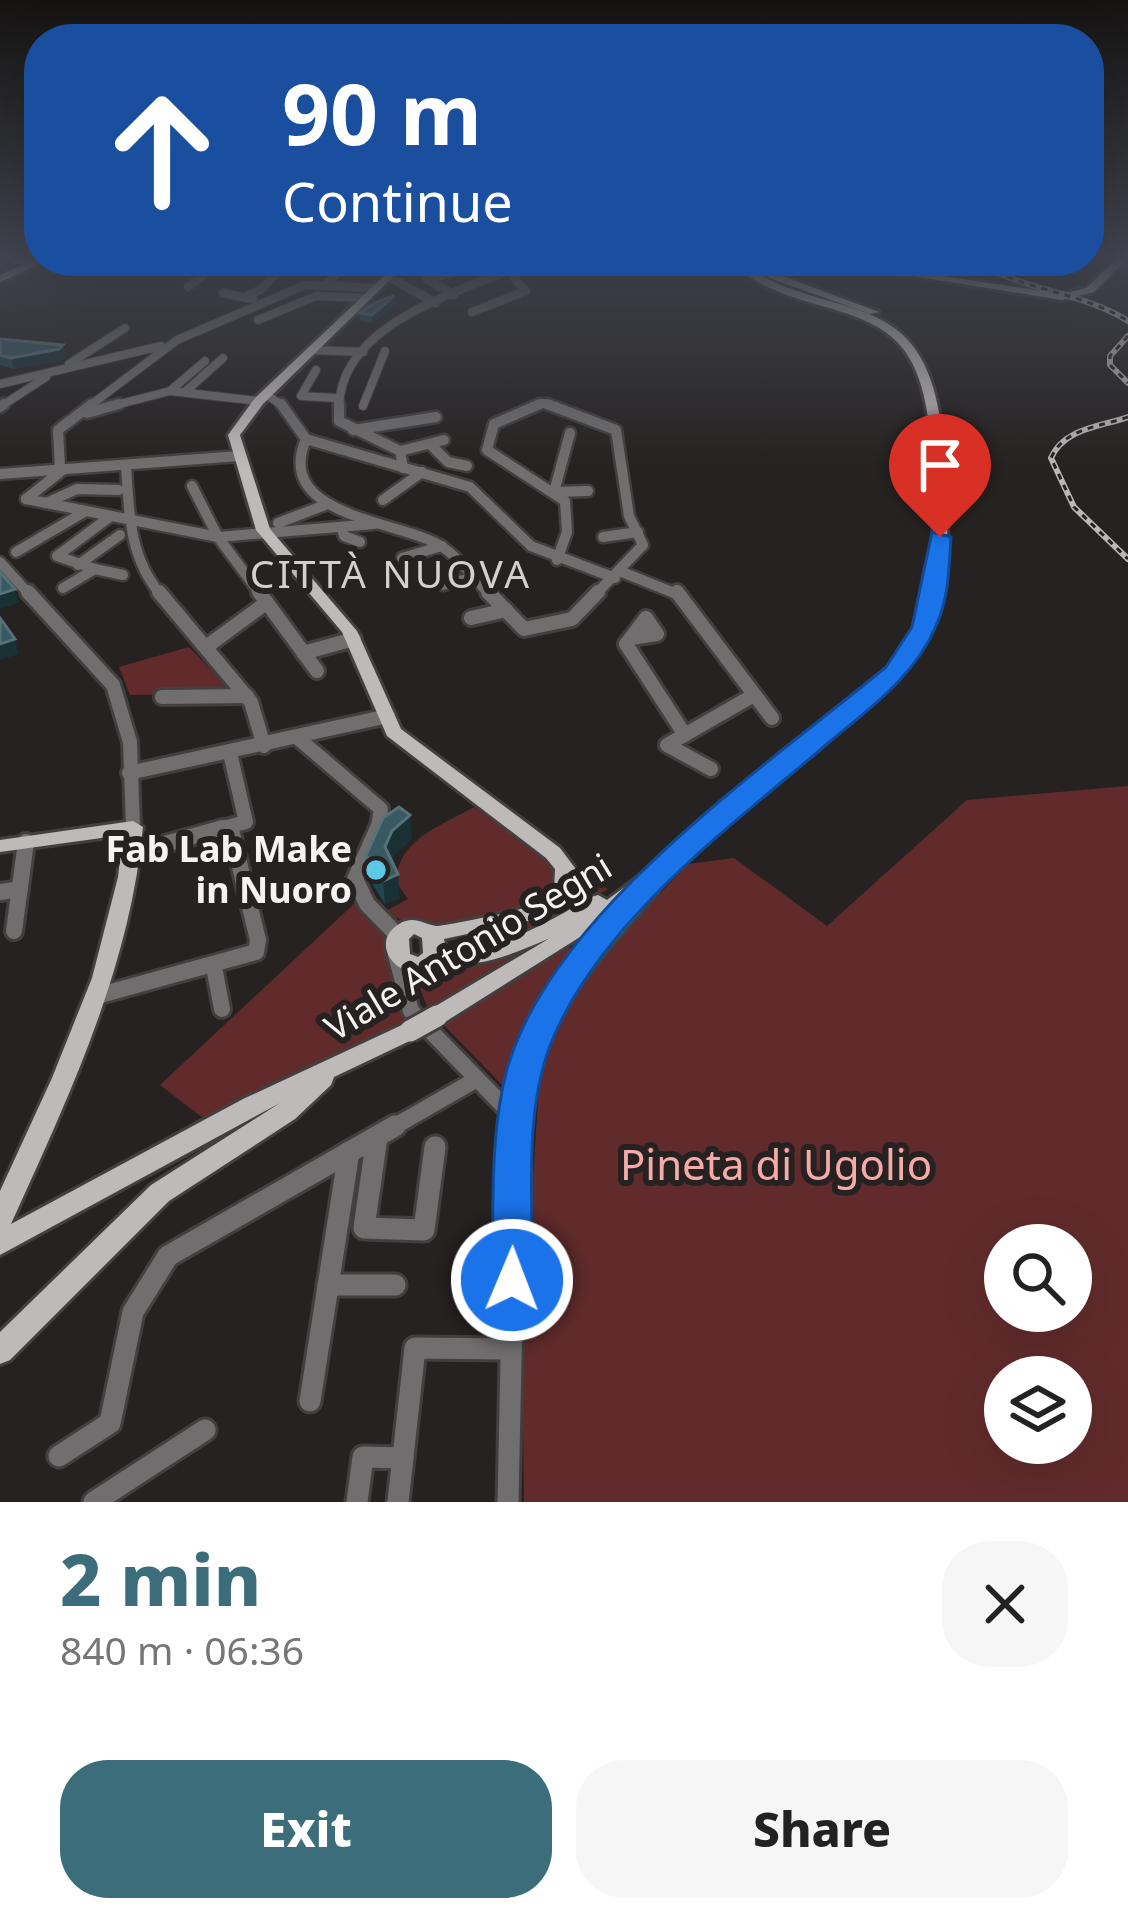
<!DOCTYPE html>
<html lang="en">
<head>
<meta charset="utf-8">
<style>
  body { margin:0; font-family:"Noto Sans",sans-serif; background:#f6f6f6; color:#222; height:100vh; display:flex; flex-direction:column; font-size:45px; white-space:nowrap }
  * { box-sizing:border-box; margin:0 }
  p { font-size:39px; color:#767676 }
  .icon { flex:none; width:66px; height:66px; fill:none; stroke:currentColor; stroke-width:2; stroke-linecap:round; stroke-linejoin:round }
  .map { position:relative; height:1502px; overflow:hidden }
  .side { display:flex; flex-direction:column; background:#fff; flex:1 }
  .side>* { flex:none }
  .guide { position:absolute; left:24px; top:24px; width:1080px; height:252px; border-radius:48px; box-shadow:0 12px 48px #0002; background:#1a4fa0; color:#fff; overflow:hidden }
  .fabs { position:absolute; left:984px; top:1224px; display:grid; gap:24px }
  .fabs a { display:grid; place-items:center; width:108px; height:108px; border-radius:50%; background:#fff; box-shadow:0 12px 48px #0002; font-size:60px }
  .pin { position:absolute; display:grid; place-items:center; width:102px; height:102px; color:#fff; margin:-123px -51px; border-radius:50% 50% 50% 0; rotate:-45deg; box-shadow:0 0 12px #0007 }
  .pin .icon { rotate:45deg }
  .me { position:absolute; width:132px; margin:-66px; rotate:1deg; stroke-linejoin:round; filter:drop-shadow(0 0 9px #0008) }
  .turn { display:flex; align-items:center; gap:42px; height:252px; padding:0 60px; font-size:54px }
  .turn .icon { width:156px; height:156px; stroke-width:2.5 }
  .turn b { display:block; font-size:84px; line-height:102px }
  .round { display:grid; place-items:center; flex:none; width:126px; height:126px; border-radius:48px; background:#f6f6f6 }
  .headline { display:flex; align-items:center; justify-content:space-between; height:204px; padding:0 60px }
  h1 { font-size:72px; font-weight:800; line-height:90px; color:#3c6d7a }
  .primary-button { display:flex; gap:24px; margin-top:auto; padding:24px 60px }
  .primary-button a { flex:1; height:138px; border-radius:48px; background:#3c6d7a; color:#fff; font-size:48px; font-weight:800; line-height:138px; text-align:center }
  .primary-button a+a { background:#f6f6f6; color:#222 }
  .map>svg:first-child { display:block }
</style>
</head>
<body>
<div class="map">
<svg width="1128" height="1502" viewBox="0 0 1128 1502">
  <rect width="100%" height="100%" fill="#262221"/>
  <g fill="#612b2b" fill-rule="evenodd">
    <path d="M189,647L233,693L130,695L119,667Z"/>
    <path d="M1128,786V1502H524L522,1350L540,1069L558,1019L623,932L688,864L734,858L827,926L967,800ZM1005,1245H1071V1311H1005ZM1005,1377H1071V1443H1005Z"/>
    <path d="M474,807L554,864L555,892C519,923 424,937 384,912L408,899L396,882C398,839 441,826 474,807Z"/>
    <path d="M598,882L608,889L540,927L458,957L449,950L468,935L533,920Z"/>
    <path d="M358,900L389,933L392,975L414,1020L207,1121L160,1085Z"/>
    <path d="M564,926L545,947L572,948L577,955L539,1012L509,1092L428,1009L417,981L431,968L462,966Z"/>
  </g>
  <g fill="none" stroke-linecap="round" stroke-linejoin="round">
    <g stroke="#433f3e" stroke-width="10">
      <g id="minor-far4">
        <path d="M13,259L35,263"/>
        <path d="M387,273L407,261"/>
        <path d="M389,277L436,303"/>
        <path d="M326,284L350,261"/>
        <path d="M188,287L222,261"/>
        <path d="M223,293L253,299"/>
        <path d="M454,295L427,279L464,270"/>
        <path d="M244,297L260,290L288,261"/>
        <path d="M472,312L526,291L516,281L513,264"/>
        <path d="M258,320L316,296L366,298"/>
        <path d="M312,350L363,352"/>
        <path d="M69,364L125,328"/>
        <path d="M316,370L301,396L336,398"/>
        <path d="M0,384L161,346"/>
        <path d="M170,391L205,361"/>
        <path d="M185,392L223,358"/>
        <path d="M266,394L284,407"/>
        <path d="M363,406L385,351"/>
        <path d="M0,407L46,377"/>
        <path d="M88,407L177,340L305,285L375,288"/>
        <path d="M108,407L170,391L259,401"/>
        <path d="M339,407C341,326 450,295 512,269"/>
        <path d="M533,407L543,403L555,407"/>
      </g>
    </g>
    <g stroke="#433f3e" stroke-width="15">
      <g id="minor-far3">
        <path d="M281,404L306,439L470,487L531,546L615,578"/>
        <path d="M339,404V421L400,451L403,468"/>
        <path d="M540,404L494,424L487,450L565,501L567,532L557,560"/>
        <path d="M547,404L616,430L629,516L643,545L595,595"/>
        <path d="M0,407L4,404"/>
        <path d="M87,413L119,404"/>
        <path d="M353,430L436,417"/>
        <path d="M570,433L554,492L588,491"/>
        <path d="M306,439C272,519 405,520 444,548C461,560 476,580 490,595"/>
        <path d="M431,445L448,462L467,466"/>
        <path d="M400,451L444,440"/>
        <path d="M126,465C129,513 129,557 161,595"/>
        <path d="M60,469L58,430L92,404"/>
        <path d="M0,474L239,456"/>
        <path d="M192,486L218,537L261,595"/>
        <path d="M26,499L218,537L374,524"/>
        <path d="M26,499L64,469"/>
        <path d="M383,500L422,472"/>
        <path d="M46,503L77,489L119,490"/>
        <path d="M278,523L325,505"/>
        <path d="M342,529L344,536L360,542"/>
        <path d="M603,537L638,532"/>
        <path d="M16,552L86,511"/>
        <path d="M402,558L442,546"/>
        <path d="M0,562L30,595"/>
        <path d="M78,565L120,535"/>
        <path d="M95,569L123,575"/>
        <path d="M622,572L679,595"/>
        <path d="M443,585L475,577"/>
        <path d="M63,588L95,569L57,556L111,516"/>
      </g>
    </g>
    <g stroke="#433f3e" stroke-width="20">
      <g id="minor-far2">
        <path d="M28,592L113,685L130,742L133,827"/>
        <path d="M159,592L251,702L264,746"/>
        <path d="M259,592L317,671"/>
        <path d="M488,592L524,629L572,619L598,592"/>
        <path d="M677,592L772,718"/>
        <path d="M471,618L506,610"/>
        <path d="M646,618L657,634L631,638Z"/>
        <path d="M631,638L626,644L685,735"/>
        <path d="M206,647L266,603"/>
        <path d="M303,653L354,639"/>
        <path d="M162,697L247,696"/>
        <path d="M299,739L381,809L377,831"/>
        <path d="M711,769L667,745L754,695"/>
        <path d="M129,773L388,716"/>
        <path d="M212,831L246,822L230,753"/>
      </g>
    </g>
    <g stroke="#433f3e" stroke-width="22">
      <g id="minor-far1">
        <path d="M378,828L355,879L367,904L397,935L394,942"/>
        <path d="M132,853L223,828"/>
        <path d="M0,892L20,889"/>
        <path d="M14,931L26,842"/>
        <path d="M396,955L411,1011L516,1119V1129"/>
        <path d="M214,967L222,1009"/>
        <path d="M93,997L256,952L258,940L231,830"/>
        <path d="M390,1129L477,1079"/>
      </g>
    </g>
    <g stroke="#433f3e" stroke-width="27">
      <g id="minor">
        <path d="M377,1137L364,1228L424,1230L435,1147"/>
        <path d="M328,1285H395"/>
        <path d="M310,1401L349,1152"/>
        <path d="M59,1456L110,1423L133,1312L168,1256L395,1126"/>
        <path d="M94,1502L205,1430"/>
        <path d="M357,1502L363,1457L403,1458"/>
        <path d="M398,1502L415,1348L511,1349"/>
        <path d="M508,1502L516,1126"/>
      </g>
    </g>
    <g stroke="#433f3e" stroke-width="6">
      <g id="major">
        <path d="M1119,257L1128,258L1094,292L1062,300L819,261H843L1062,294L1086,288Z"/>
        <path d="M39,258V261H44L42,263L0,282V275Z"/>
        <path d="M361,261H373L393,277L263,404L240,435L270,529L357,631L401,729L560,848L575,868L574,892L546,917L444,939L446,948C497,954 548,922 591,897L598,895L607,900C662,861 711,815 762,772C814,729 885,692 915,629C937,580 935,518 932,466C930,427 927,376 900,345C860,300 779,311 730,261H741C790,304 865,297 905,337C937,369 942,423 945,466C951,549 950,626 887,688C859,716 825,738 795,764C747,803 704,846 656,884L659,889L656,894C616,941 570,987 547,1045C537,1071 536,1101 525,1126L516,1129L507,1126C503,1114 507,1103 510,1090C526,1020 569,967 615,915L445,1022L437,1024L429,1022L426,1016L429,1010L550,938C516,953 477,970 439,963C404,992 365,944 399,924C414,915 423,924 436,926C444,926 522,910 531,906C539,903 547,895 554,889L555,869L546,858L387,736L342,632L256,530L228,435L255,398L384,276ZM414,934L422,938L423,953L418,957L410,954L409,939Z"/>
        <path d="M764,261H774L770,269L777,274L879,312L870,314L769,278L760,270Z"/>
        <path d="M133,821L143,827C130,968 69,1096 11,1224L243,1099L402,1025L410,1022L418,1025L421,1031L418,1037L334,1077L331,1085L295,1119L169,1201L10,1360L0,1364V1332L151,1185L280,1103L0,1255V1191L52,1078L92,978L118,877L123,835L0,852V840Z"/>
      </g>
    </g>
    <use href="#minor-far4" stroke="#706e6e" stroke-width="8"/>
    <use href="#minor-far3" stroke="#706e6e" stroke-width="10"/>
    <use href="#minor-far2" stroke="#706e6e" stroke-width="14"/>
    <use href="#minor-far1" stroke="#706e6e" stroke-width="16"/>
    <use href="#minor" stroke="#706e6e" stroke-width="21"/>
    <use href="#major" fill="#bfbaba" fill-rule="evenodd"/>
    <g stroke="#bab7b7" stroke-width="6">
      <g id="rail">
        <path d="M975,261C1023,291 1080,291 1128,321"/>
        <path d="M1128,336L1110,356V365L1128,383"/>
        <path d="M1128,417C1100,427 1064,428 1051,458L1074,507L1128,559"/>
      </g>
    </g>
    <use href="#rail" stroke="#262221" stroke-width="3" stroke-dasharray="6" stroke-linecap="butt"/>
    <g stroke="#433f3e" stroke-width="27" stroke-linecap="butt">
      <path id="major-bridge" d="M410,1031L437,1016"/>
    </g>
    <use href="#major-bridge" stroke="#bfbaba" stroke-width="21"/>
  </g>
  <g fill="#21464f">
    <path d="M394,296L395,304L372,323L360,321L359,313Z"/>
    <path d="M0,339L63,345L66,356L61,361L14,369L0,365Z"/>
    <path d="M412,839L394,855L392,861L400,898L385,904L369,879L366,855Z"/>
  </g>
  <g fill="#193035">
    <path d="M394,296L395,304L372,323V315Z"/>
    <path d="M63,345L66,356L61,361L14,369L11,358Z"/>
    <path d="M15,589L19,603L0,609V594Z"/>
    <path d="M15,639L19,654L0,660V644Z"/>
    <path d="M410,815L412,839L394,855L387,871L385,847L392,831Z"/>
    <path d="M398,874L400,898L385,904L383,881Z"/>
  </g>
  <g fill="#385961" stroke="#567178" stroke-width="3">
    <path d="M394,296L372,315L359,313L376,302Z"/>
    <path d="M0,339L63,345L59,349L11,358L0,355Z"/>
    <path d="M0,572L15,589L0,594Z"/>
    <path d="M0,618L15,639L0,644Z"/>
    <path d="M399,807L410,815L392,831L385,847L398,874L383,881L366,855L383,818Z"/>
  </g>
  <linearGradient id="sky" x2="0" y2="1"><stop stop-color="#151312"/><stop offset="0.55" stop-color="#41444e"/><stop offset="1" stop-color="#41444e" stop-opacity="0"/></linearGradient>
  <rect width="1128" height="467" fill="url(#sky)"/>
  <path fill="#1a73e8" stroke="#114b97" stroke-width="3" d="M932,532L951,537C949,567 949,598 936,626C914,678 867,710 826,745C731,826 605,918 554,1036C522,1109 534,1202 532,1280L527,1293L512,1298L498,1293L492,1280C494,1211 489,1136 507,1069C552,912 764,768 886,667L912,627Z"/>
  <circle fill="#5bc8e6" stroke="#262221" stroke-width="4.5" cx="376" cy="870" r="12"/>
  <g text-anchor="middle" stroke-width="12" stroke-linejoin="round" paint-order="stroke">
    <g font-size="36" font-weight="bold" fill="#f6f3f3" stroke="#262221" text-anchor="end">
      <text x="352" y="862">Fab Lab Make<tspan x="352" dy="41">in Nuoro</tspan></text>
    </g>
    <g font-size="36" fill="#f6f3f3" stroke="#262221">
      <text transform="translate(468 947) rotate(-31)" y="13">Viale Antonio Segni</text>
    </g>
    <g font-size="39" letter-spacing="3" fill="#d5cfcf" stroke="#262221">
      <text x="391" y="588">CITTÀ NUOVA</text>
    </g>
    <g font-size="42" fill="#f6aba8" stroke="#262221">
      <text x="776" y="1180">Pineta di Ugolio</text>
    </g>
  </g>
</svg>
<div class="fabs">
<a><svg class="icon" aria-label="search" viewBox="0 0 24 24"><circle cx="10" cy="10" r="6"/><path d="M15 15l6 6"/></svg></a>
<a><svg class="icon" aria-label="layers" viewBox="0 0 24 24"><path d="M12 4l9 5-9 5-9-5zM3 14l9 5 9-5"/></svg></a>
</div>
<div class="pin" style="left:940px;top:537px;background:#d93025"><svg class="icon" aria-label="arrive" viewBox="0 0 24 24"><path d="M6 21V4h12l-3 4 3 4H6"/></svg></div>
<svg class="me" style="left:512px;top:1280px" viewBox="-20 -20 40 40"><circle r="17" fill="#1a73e8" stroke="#fff" stroke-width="3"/><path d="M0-11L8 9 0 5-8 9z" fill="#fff"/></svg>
<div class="guide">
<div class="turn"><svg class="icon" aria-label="ahead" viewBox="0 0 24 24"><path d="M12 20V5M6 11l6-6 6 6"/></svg><div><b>90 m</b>Continue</div></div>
</div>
</div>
<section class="side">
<div class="headline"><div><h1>2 min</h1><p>840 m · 06:36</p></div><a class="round"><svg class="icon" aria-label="close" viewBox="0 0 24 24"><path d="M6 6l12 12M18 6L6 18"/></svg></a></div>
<div class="primary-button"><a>Exit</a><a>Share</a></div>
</section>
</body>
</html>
